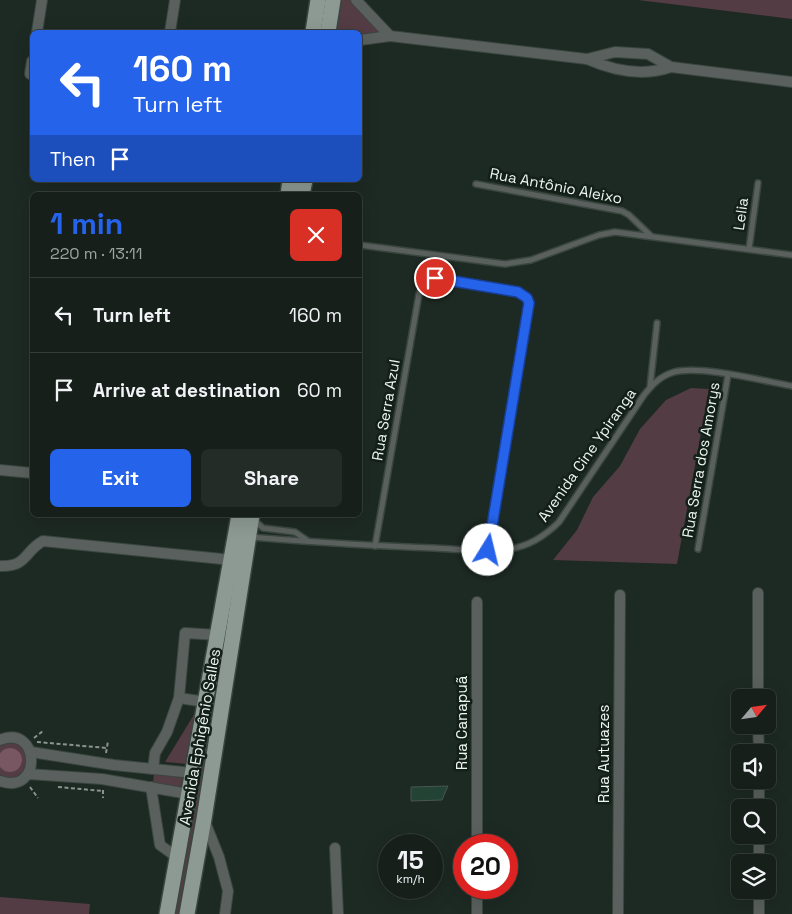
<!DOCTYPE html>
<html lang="en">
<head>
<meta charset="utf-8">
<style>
  body { margin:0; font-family:"Space Grotesk",sans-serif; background:#232c27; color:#f1f3f6; height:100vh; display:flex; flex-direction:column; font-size:19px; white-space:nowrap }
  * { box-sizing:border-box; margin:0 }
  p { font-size:16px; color:#9ea2a2 }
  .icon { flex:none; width:28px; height:28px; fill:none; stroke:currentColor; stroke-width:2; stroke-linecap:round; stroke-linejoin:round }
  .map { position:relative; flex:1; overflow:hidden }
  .details { position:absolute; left:30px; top:192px; width:332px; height:325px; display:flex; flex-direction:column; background:#161f1a; border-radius:8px; box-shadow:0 5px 20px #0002,0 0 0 1px #353d39 }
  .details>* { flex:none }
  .hud { position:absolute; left:30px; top:30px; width:332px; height:152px; border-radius:8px; box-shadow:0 5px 20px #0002,0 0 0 1px #353d39; background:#2563eb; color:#fff; overflow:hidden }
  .needle { width:32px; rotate:61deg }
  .buttons { position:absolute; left:731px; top:689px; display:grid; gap:10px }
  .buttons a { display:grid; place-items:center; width:45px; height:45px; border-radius:8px; background:#161f1a; box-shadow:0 5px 20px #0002,0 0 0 1px #353d39; font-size:25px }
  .speed { position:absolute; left:378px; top:834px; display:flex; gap:10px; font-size:25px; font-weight:700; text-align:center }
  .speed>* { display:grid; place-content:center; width:65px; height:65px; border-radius:50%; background:#161f1a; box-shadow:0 5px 20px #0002,0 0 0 1px #353d39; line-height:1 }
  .speed small { font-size:12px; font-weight:400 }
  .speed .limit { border:8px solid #d22; background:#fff; color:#111 }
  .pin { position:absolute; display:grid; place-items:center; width:42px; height:42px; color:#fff; margin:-21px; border:2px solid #fff; border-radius:50%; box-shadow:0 1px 5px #0007 }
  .me { position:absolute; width:55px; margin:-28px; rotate:9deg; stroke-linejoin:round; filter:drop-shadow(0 0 4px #0008) }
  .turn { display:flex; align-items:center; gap:18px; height:105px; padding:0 20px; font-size:22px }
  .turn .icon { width:65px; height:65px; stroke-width:2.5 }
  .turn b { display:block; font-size:35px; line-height:42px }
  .then { display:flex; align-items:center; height:48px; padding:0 20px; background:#0003; gap:10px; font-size:19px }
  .round { display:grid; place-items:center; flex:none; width:52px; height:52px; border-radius:8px; background:#232c27 }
  .overview { display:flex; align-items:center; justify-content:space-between; height:85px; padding:0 20px }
  h1 { font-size:30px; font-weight:700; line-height:38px; color:#2563eb }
  .primary-button { display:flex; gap:10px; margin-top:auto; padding:10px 20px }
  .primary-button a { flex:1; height:58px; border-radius:8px; background:#2563eb; color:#fff; font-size:20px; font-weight:700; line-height:58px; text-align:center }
  .primary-button a+a { background:#232c27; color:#f1f3f6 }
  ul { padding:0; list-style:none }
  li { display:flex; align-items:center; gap:15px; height:75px; padding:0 20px; border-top:1px solid #353d39 }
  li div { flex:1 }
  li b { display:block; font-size:19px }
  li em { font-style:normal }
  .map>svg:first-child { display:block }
</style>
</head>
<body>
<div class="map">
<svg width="792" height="914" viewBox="0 0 792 914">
  <rect width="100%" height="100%" fill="#1d2923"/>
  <g fill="#533c44">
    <path d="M335,0H354L381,34L360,38V32H332Z"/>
    <path d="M638,0H792V19Z"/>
    <path d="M691,388L709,389L677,564L553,560L577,530L593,497L620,466L640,429L666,400Z"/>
    <path d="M240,525L248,527L180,914H172Z"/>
    <path d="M195,713L188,764L165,762Z"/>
    <path d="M13,742C39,752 25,787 0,775V745Z"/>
    <path d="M154,772L187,775V787L153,784Z"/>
    <path d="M0,897L90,904L89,914H0Z"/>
  </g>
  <circle fill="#785662" cx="10" cy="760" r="12"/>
  <path fill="#234435" stroke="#48564f" d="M448,786L442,800L411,801V787Z"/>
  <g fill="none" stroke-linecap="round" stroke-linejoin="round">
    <g stroke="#3a4640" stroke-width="8">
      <g id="lane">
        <path d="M476,184L622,211L629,215L651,236"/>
        <path d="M360,245L505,264L531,260L599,235L615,232L792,255"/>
        <path d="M749,249L758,183"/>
        <path d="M650,387L657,323"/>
        <path d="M255,521L263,528L295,532L308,541"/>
        <path d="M251,537C312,542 373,546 434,548C458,549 485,553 510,549C529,546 545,536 559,522L644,395C652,385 660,376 674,372C700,365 764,381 792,386"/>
        <path d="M375,546L419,294L426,279L435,278L518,293L527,298L529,303L488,550"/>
        <path d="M698,549L728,375"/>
      </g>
    </g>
    <g stroke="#3a4640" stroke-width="12">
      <g id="street">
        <path d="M356,0L390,36"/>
        <path d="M37,32L42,0"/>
        <path d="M170,32L175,0"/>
        <path d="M360,40L390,36L587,59C614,71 642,77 671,67"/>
        <path d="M587,59L615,52L648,54L671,67L792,82"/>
        <path d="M30,74L32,61"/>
        <path d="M0,470L32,473"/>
        <path d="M0,566C28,567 24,551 43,541L232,560"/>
        <path d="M758,593V698"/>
        <path d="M477,602V845"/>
        <path d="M179,698L206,702"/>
        <path d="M758,725L759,752"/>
        <path d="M0,740C40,723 43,796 0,781"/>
        <path d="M31,752L114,765L193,773"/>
        <path d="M153,769L155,753L167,732L179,698L185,633L218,635"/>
        <path d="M28,774L102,779L189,794"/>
        <path d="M759,780V808"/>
        <path d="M151,787L160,845L178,858"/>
        <path d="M205,822L219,857L228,891L225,914"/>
        <path d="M759,835V862"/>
        <path d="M335,848L338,914"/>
        <path d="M477,888V914"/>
        <path d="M759,890V914"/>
        <path d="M618,914L620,595"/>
      </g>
    </g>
    <g stroke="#3a4640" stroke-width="18">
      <g id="primary">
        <path d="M313,32L318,0"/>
        <path d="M328,32L333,0"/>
        <path d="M288,195L290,180"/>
        <path d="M302,195L305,180"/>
        <path d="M167,914L239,515"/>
        <path d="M187,914L204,819L252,515"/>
      </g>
    </g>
    <g stroke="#8b948f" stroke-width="2" stroke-dasharray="4 2.5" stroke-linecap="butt">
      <path d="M34,738L43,731"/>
      <path d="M37,742L107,748"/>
      <path d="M106,753L108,741"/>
      <path d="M30,787L38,798"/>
      <path d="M58,787L103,791"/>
      <path d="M103,790V798"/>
    </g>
    <use href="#lane" stroke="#5a605d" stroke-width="5"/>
    <use href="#street" stroke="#5a605d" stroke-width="10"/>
    <use href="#primary" stroke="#8d9a93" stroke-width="15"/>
  </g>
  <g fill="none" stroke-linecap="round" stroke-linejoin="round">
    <g stroke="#184099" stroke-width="12">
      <path id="route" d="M435,278L518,292L527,298L529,303L488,550"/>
    </g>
    <use href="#route" stroke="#2563eb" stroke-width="9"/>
  </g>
  <g text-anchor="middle" stroke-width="5" stroke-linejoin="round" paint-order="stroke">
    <g font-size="15" fill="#edf5f0" stroke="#131f19">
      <text transform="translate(556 186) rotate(11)" y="5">Rua Antônio Aleixo</text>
      <text transform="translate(741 214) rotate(-82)" y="5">Lelia</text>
      <text transform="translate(386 410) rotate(-80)" y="5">Rua Serra Azul</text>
      <text transform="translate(587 455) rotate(-55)" y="5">Avenida Cine Ypiranga</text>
      <text transform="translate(701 460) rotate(-80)" y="5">Rua Serra dos Amorys</text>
      <text transform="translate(462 723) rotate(-90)" y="5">Rua Canapuã</text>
      <text transform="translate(200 737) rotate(-80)" y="5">Avenida Ephigênio Salles</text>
      <text transform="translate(604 754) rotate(-90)" y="5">Rua Autuazes</text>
    </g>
  </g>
</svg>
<div class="buttons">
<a><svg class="needle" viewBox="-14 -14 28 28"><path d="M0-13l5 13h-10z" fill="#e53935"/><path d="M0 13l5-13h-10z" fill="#9ea2a2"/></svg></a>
<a><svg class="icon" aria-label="sound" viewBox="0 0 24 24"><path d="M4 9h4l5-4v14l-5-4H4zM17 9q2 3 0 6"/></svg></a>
<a><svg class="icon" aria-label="search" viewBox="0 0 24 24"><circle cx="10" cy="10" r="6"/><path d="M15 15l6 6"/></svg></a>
<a><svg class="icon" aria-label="layers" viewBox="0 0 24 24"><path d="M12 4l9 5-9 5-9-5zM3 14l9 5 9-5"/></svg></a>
</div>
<div class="speed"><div>15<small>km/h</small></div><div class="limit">20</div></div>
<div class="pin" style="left:435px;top:278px;background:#d93025"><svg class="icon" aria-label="arrive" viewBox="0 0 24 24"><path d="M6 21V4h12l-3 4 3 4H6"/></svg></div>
<svg class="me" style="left:488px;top:550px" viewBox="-20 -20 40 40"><circle r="19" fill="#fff"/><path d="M0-13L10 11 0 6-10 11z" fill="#2563eb"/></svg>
<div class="hud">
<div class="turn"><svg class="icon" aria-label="left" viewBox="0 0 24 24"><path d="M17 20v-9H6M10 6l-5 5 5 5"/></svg><div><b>160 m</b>Turn left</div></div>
<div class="then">Then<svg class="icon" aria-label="arrive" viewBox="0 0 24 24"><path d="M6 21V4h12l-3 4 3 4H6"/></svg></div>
</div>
<section class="details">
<div class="overview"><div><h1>1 min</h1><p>220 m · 13:11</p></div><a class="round" style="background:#d93025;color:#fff"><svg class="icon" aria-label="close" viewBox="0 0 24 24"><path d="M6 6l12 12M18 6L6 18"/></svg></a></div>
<ul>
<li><svg class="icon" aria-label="left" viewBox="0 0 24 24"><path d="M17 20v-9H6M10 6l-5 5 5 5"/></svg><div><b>Turn left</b></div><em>160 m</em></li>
<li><svg class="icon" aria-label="arrive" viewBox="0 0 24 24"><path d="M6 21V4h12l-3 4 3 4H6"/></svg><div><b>Arrive at destination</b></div><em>60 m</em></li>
</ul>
<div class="primary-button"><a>Exit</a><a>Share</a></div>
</section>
</div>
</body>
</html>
